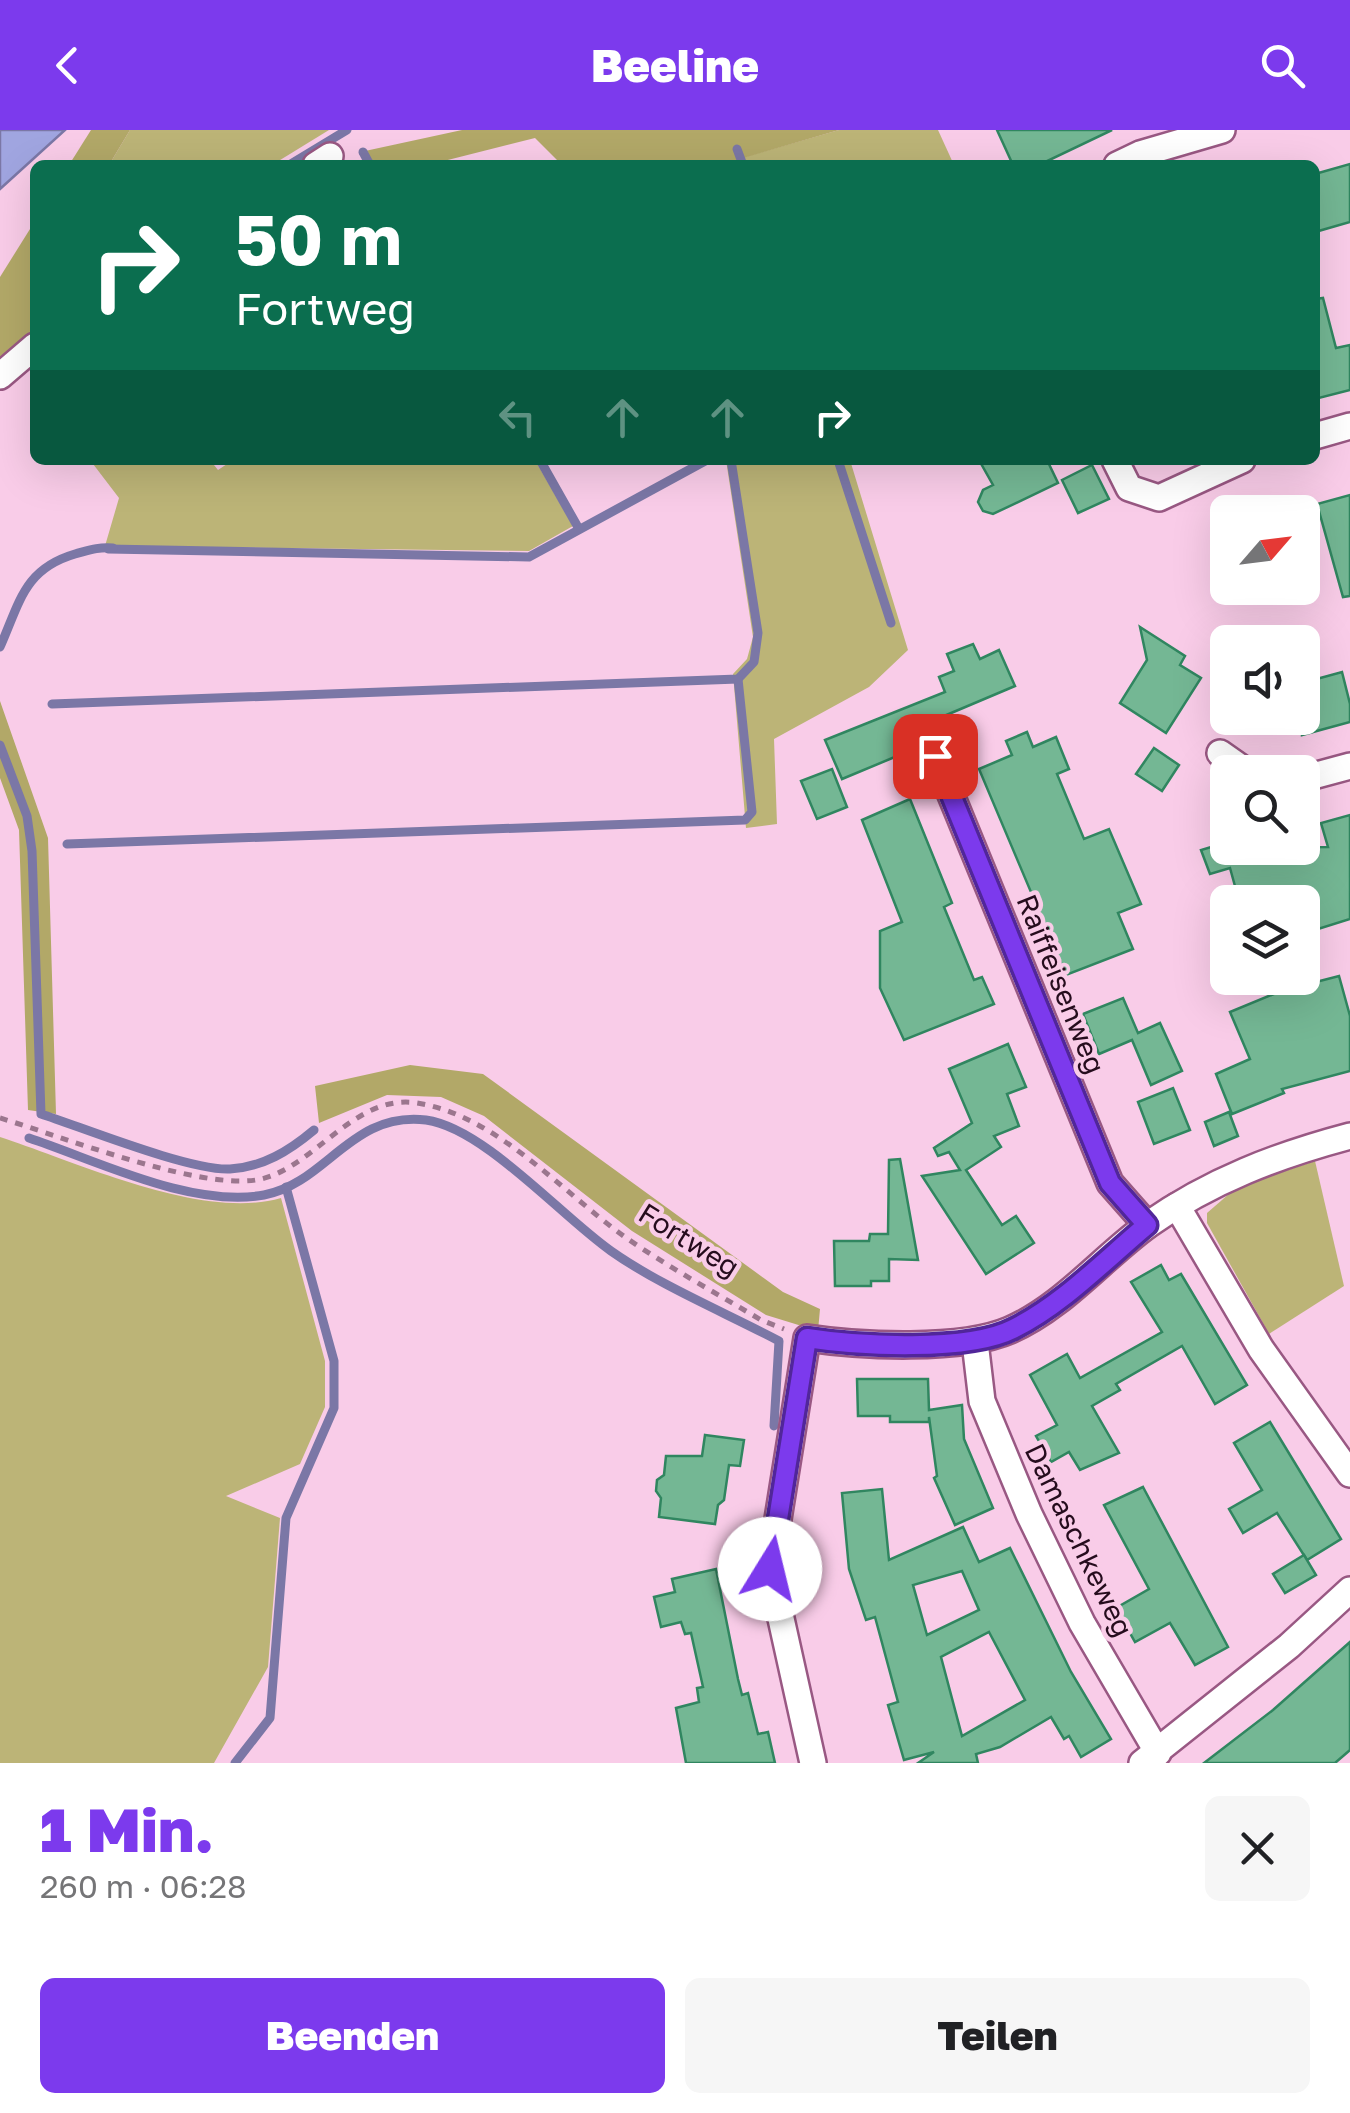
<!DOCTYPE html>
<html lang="de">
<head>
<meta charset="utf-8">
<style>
  body { margin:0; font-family:"Golos Text",sans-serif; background:#f6f6f6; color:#202124; height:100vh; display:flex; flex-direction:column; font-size:38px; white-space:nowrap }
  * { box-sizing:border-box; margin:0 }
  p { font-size:32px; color:#757577 }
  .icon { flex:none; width:55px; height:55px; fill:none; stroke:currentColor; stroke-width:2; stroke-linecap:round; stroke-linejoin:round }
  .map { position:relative; height:1633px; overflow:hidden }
  .panel { display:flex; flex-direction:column; background:#fff; flex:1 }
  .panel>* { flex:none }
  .hud { position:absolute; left:30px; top:30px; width:1290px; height:305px; border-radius:15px; box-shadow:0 10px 40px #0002; background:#0b6e4f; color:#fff; overflow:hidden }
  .needle { width:65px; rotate:62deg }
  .controls { position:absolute; left:1210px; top:365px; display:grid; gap:20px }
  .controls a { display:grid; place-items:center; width:110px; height:110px; border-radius:15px; background:#fff; box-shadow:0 10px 40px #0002; font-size:50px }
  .pin { position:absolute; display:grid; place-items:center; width:85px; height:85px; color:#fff; margin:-42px; border-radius:20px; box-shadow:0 5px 15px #0006 }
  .me { position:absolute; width:110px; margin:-55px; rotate:9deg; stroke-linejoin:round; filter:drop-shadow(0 0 8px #0008) }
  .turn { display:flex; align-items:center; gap:35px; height:210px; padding:0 40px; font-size:45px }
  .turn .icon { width:130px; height:130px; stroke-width:2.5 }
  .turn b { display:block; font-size:70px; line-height:85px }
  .lanes { display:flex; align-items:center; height:95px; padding:0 40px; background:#0003; justify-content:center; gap:50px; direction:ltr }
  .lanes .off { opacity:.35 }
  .round { display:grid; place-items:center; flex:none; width:105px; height:105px; border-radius:15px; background:#f6f6f6 }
  .summary { display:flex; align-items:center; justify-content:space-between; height:170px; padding:0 40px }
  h1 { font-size:60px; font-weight:800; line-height:75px; color:#7c3aed }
  .primary-button { display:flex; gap:20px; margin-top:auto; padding:20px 40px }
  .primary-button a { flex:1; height:115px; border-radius:15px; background:#7c3aed; color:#fff; font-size:40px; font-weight:800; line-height:115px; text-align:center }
  .primary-button a+a { background:#f6f6f6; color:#202124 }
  header { display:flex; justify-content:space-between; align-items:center; height:130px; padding:0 40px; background:#7c3aed; color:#fff; font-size:45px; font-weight:800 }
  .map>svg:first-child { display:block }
</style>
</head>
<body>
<header><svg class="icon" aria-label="back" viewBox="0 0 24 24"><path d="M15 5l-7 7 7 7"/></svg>Beeline<svg class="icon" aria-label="search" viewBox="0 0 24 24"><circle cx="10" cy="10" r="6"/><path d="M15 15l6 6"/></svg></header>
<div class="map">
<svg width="1350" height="1633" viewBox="0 0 1350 1633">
  <rect width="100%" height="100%" fill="#f9cce8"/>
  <g fill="#bcb477">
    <path d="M130,0H329L272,35H109Z"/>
    <path d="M839,0H938L954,35H736L734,30Z"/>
    <path d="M90,330H210L218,340L233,330H535L573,396L529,421L105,416L119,368Z"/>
    <path d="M726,330H850L908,520L869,557L774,609L777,694L746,698L733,544L747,529L753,507Z"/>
    <path d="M0,1007C77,1032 202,1091 281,1068L325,1231V1277L300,1334L226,1366L280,1388L268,1537L214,1633H0Z"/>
    <path d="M1315,1031L1344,1156L1269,1204L1207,1093V1083L1237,1057Z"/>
  </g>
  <g fill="#b2a868">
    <path d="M91,0H130L109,35H69Z"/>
    <path d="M462,0H839L719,35H562L535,8L428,35H374L365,21Z"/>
    <path d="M35,91V202L0,230V147Z"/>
    <path d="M0,571L48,708L56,984L28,980L19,700L0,648Z"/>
    <path d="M410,935L483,944L783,1162L820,1179L818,1201L766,1185L632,1101L484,986L441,967L387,965L319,993L315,956Z"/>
  </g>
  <path fill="#a0a5e0" stroke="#7b77a6" stroke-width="2.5" d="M0,0H65L0,59Z"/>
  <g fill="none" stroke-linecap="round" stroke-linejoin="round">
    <g stroke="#7b77a6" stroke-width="9">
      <path d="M737,19L743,35"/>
      <path d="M363,22L370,35"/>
      <path d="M289,35L347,0"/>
      <path d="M540,330L579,399"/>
      <path d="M838,330L891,493"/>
      <path d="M108,419L529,427L707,330"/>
      <path d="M0,517C20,472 24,439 75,424C90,420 97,417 113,418"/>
      <path d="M52,574L738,549L754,532L758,503L731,330"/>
      <path d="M0,615L27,686L32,721L41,984C84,998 190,1041 230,1039C263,1037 289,1021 314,1000"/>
      <path d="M67,714L745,690L752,682L738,549"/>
      <path d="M29,1008C98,1031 191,1078 264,1065C327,1053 351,981 426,990C484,998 561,1086 611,1121C659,1155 726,1183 779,1211L774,1296"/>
      <path d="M235,1633L270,1588L286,1388L334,1278V1231L286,1057"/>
    </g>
  </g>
  <g fill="#74b794" stroke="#308660" stroke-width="2.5" fill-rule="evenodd">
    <path d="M997,0H1112L1039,35H1013Z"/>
    <path d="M1350,34V92L1315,102V44Z"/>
    <path d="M1323,168L1336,218L1350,215V260L1315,269V169Z"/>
    <path d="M979,330H1047L1058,353L993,384L983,381L978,372L983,360L993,355Z"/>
    <path d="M1092,335L1109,369L1078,383L1062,350Z"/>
    <path d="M1350,365V466L1343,467L1317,374Z"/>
    <path d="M1140,497L1185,526L1180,535L1201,548L1166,603L1120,573L1147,530Z"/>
    <path d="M973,514L980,529L999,520L1015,556L937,589L939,593L897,612L902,624L842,649L825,610L945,562L939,547L954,541L947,524Z"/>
    <path d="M1342,542L1350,574V592L1302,605V553Z"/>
    <path d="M1027,602L1033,617L1056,607L1069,639L1057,644L1084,709L1109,699L1141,774L1118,783L1133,819L1066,845L979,639L1012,625L1006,611Z"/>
    <path d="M1154,618L1179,635L1162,661L1136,644Z"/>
    <path d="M832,639L847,677L817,689L801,651Z"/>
    <path d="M910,669L952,773L944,777L974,850L982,847L994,874L904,910L880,858V801L902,792L862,690Z"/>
    <path d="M1350,685V789L1302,804V772H1248L1244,765L1238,767L1230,738L1210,744L1201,720L1228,712V718L1328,717L1321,693Z"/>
    <path d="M1339,846L1350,886V941L1282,959L1284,963L1232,984L1216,944L1250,929L1230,882L1281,861Z"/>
    <path d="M1123,868L1138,903L1160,893L1182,941L1151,955L1132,910L1099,924L1083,884Z"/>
    <path d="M1008,914L1026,957L1007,964L1019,996L994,1006L1001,1017L966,1040L1002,1095L1016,1086L1034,1113L986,1144L922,1046L960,1040L949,1022L938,1026L934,1018L972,993L949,939Z"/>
    <path d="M1173,958L1190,1000L1154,1014L1138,972Z"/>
    <path d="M1229,982L1238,1006L1214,1016L1205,992Z"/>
    <path d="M900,1029L918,1130L889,1129V1151H871V1156H835L834,1111H869L870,1104H888L889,1030Z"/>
    <path d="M1161,1135L1169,1150L1181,1144L1247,1255L1215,1274L1182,1216L1116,1254L1120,1260L1092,1276L1119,1323L1080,1340L1069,1322L1051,1332L1036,1306L1057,1295L1030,1245L1067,1224L1080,1248L1162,1202L1131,1152Z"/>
    <path d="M857,1249H928L929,1280L962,1275L964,1309L993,1378L955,1395L934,1348L937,1346L929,1287V1292H890V1286H858Z"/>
    <path d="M1270,1292L1341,1409L1307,1430L1277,1383L1243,1403L1229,1379L1262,1360L1234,1313Z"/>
    <path d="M705,1305L744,1310L740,1336L729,1335L724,1370L718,1375L715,1394L659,1387L661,1368L656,1361L657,1350L664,1345L666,1326H702Z"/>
    <path d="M1143,1357L1228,1517L1195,1535L1170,1493L1135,1512L1116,1478L1149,1459L1104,1375Z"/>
    <path d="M882,1359L889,1430L963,1397L979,1432L1010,1418L1071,1542L1111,1609L1081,1627L1069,1606L1064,1609L1051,1587L1000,1617L976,1624L978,1633H918L934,1622L904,1630L888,1575L898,1572L875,1487L866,1490L849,1439L842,1363ZM962,1441L979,1480L927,1505L913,1455ZM989,1502L1025,1570L962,1606L941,1527Z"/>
    <path d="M1304,1425L1316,1445L1285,1463L1273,1444Z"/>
    <path d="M716,1439L738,1549L742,1565L748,1563L758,1604L768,1602L775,1633H686L676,1578L699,1572L697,1558L703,1557L691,1503L685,1504L681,1492L661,1497L654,1467L675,1462L672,1449Z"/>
    <path d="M1350,1512V1620L1335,1633H1204L1273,1580Z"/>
  </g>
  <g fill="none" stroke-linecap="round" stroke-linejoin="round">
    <g stroke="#995883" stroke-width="30">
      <g id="street">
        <path d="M316,35L330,26"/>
        <path d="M1117,35L1140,24L1222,0"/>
        <path d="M0,246L35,216"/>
        <path d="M1315,306L1350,296"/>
        <path d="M1115,330L1129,358L1159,368L1242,330"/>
        <path d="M1220,623L1247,642"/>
        <path d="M935,626L1110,1053L1147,1095"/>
        <path d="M1302,649L1350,636"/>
        <path d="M1177,1076L1261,1219L1350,1344"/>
        <path d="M975,1212L982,1271L1029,1384L1082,1493L1158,1623"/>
        <path d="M813,1633L770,1439L807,1208C860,1216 962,1221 1010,1200C1063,1177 1103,1127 1149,1094C1210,1051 1278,1025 1350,1006"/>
        <path d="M1142,1633L1289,1516L1350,1460"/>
      </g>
    </g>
    <path stroke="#9b768e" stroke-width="5" stroke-dasharray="8 8" stroke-linecap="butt" d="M0,988C63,1007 196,1059 256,1050C313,1041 353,963 417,973C496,985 562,1062 625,1107C668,1137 716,1163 761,1190L784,1199"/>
    <use href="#street" stroke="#fff" stroke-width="25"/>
  </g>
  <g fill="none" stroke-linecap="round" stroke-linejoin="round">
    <g stroke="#51269a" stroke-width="25">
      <path id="route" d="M770,1439L807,1208C858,1216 968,1222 1013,1199C1062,1175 1105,1130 1147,1095L1110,1053L935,626"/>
    </g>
    <use href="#route" stroke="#7c3aed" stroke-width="18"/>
  </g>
  <g text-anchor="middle" stroke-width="9" stroke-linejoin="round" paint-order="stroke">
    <g font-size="28" fill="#250c1d" stroke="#f9cce8">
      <text transform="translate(1061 854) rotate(68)" y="10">Raiffeisenweg</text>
      <text transform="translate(689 1110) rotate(32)" y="10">Fortweg</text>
      <text transform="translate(1079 1410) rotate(64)" y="10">Damaschkeweg</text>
    </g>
  </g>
</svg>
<div class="controls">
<a><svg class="needle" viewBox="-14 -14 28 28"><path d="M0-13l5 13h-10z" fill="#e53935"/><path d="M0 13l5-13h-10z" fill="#757577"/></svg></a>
<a><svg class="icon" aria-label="sound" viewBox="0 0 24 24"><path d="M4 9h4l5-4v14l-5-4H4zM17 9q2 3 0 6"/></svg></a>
<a><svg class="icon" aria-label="search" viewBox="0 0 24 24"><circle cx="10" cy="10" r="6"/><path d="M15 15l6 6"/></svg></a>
<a><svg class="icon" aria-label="layers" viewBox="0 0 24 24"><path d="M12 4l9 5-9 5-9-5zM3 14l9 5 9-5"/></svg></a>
</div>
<div class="pin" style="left:935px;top:626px;background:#d93025"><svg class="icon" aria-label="arrive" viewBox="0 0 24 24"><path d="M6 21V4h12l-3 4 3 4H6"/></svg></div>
<svg class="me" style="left:770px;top:1439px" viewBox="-20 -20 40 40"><circle r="19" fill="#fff"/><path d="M0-13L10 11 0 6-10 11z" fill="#7c3aed"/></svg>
<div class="hud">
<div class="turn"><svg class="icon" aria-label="right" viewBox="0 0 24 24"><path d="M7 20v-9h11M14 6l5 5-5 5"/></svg><div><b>50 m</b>Fortweg</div></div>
<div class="lanes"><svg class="icon off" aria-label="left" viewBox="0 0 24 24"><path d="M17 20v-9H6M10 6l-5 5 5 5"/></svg><svg class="icon off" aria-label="ahead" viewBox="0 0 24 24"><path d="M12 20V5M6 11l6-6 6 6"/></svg><svg class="icon off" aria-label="ahead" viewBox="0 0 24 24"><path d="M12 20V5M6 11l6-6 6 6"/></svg><svg class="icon" aria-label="right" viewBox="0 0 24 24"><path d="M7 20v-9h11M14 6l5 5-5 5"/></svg></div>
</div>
</div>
<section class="panel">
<div class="summary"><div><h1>1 Min.</h1><p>260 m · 06:28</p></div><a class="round"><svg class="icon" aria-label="close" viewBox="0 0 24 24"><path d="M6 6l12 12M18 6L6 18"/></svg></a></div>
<div class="primary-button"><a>Beenden</a><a>Teilen</a></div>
</section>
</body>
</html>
